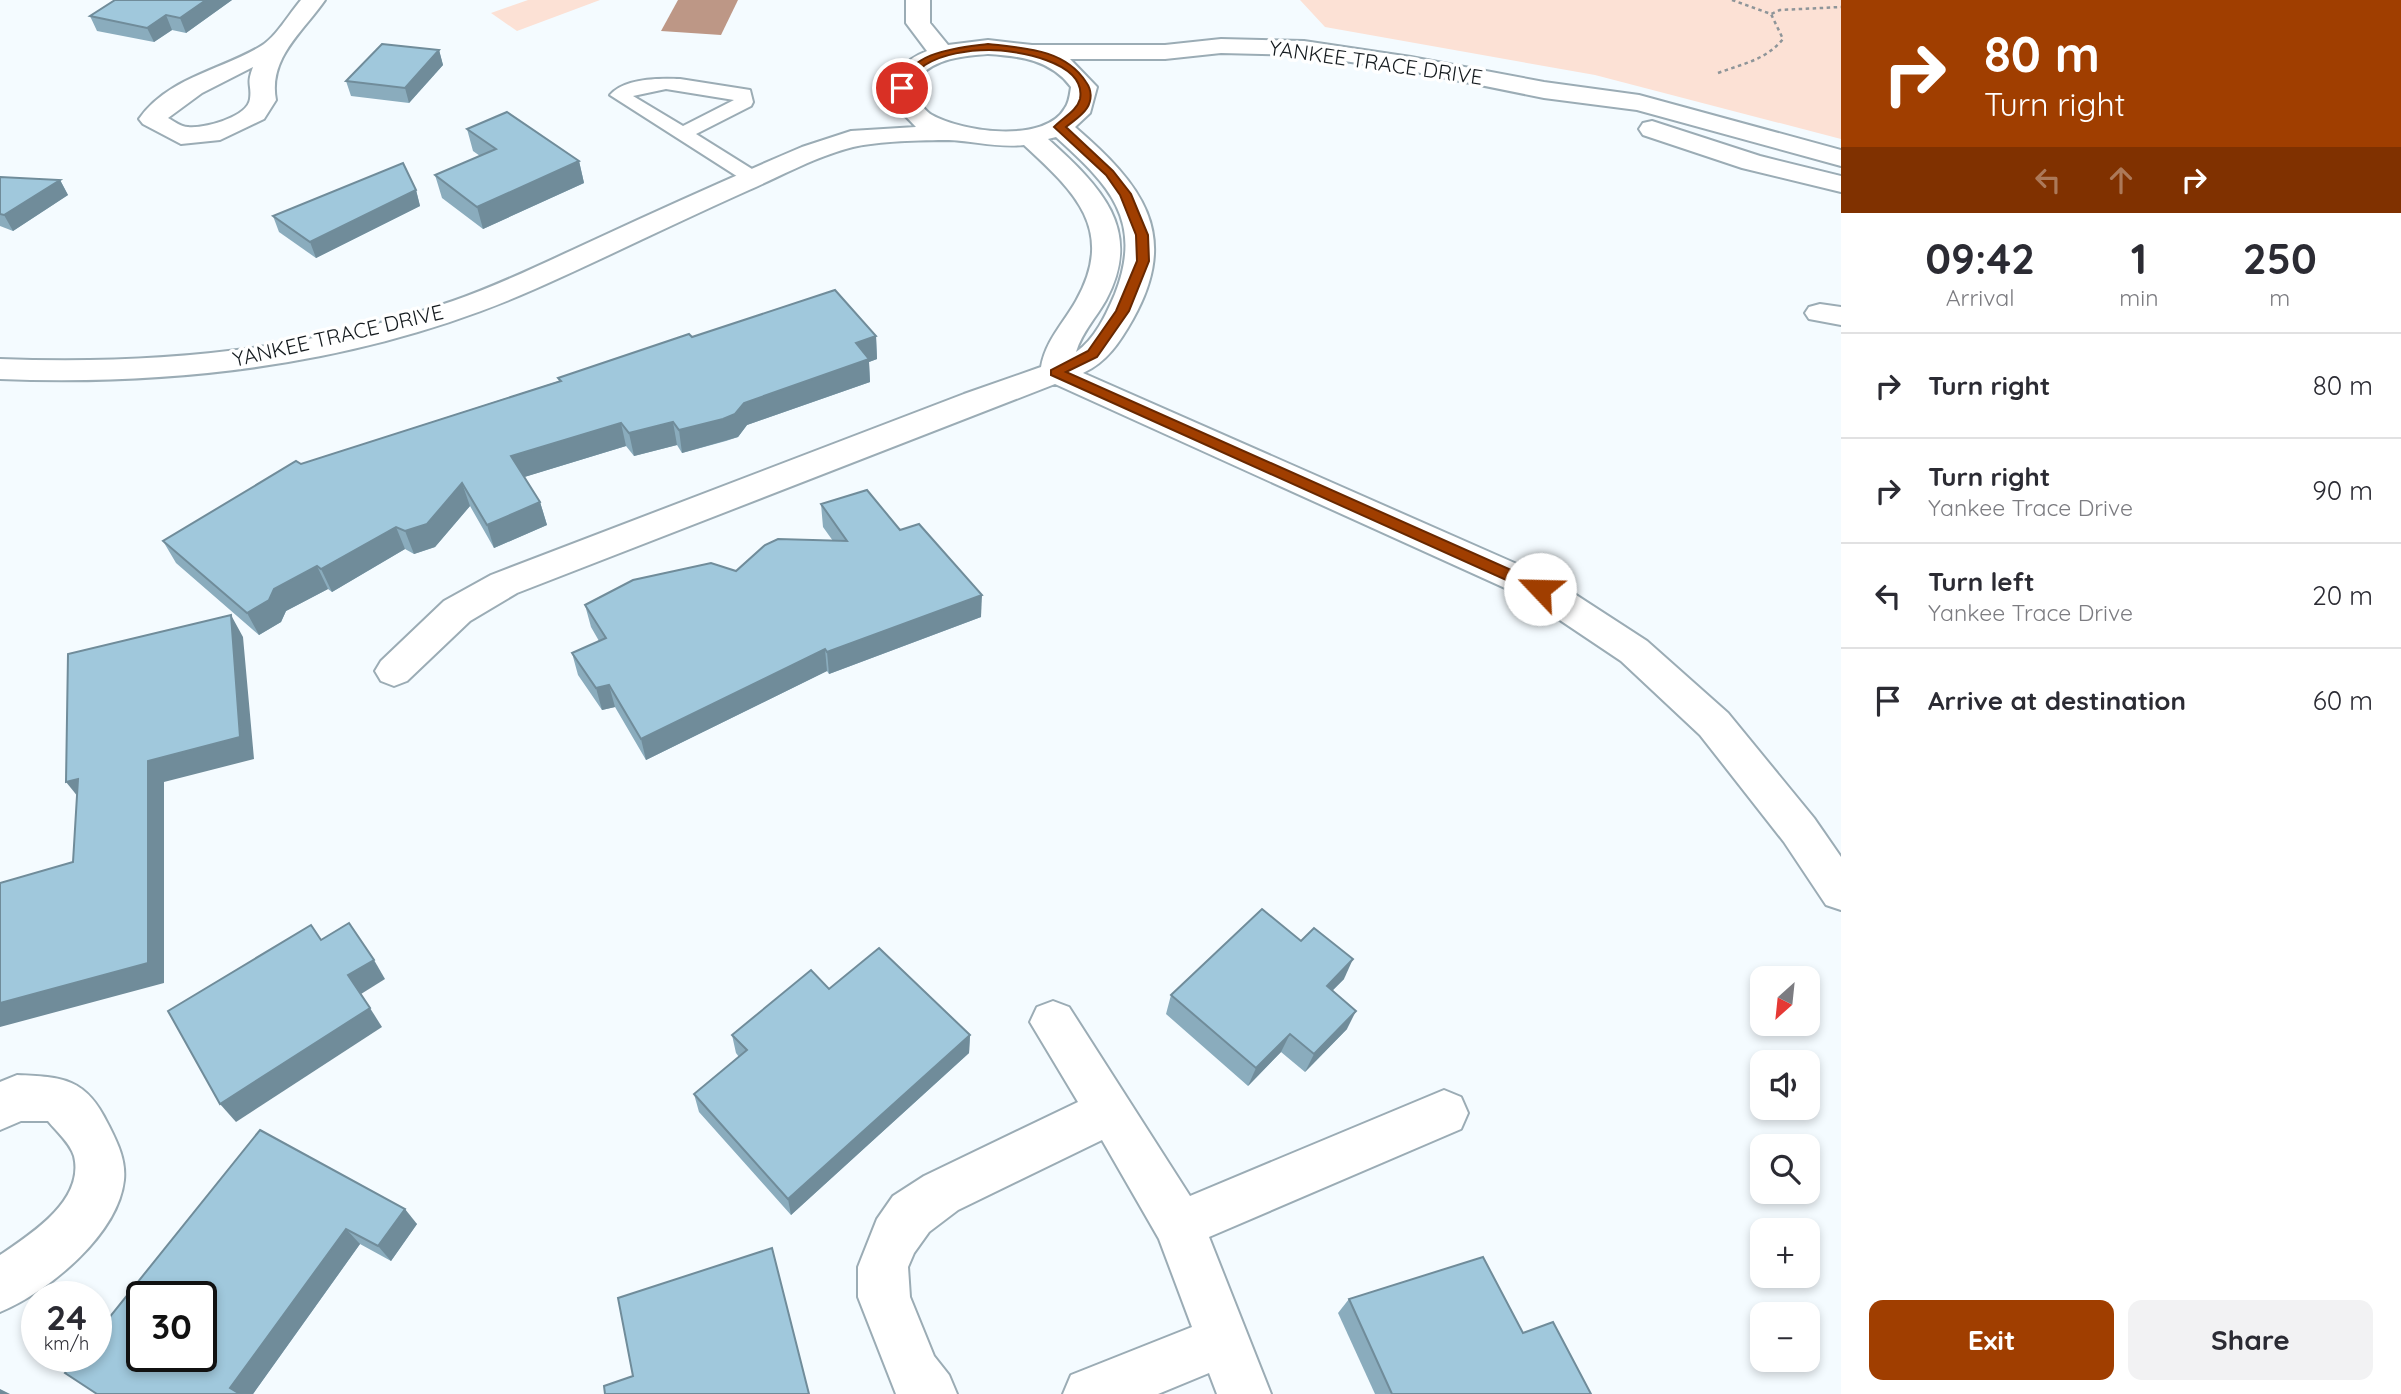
<!DOCTYPE html>
<html lang="en">
<head>
<meta charset="utf-8">
<style>
  body { margin:0; font-family:Quicksand,sans-serif; background:#f2f2f3; color:#2b2b33; height:100vh; display:flex; flex-direction:column; font-size:26px; white-space:nowrap }
  * { box-sizing:border-box; margin:0 }
  p { font-size:23px; color:#7c7c81 }
  .icon { flex:none; width:38px; height:38px; fill:none; stroke:currentColor; stroke-width:2; stroke-linecap:round; stroke-linejoin:round }
  .map { position:relative; flex:1; overflow:hidden }
  .drawer { display:flex; flex-direction:column; background:#fff; width:560px }
  .drawer>* { flex:none }
  .top-card { background:#a03e00; color:#fff; overflow:hidden }
  .needle { width:46px; rotate:207deg }
  .tools { position:absolute; left:1750px; top:966px; display:grid; gap:14px }
  .tools a { display:grid; place-items:center; width:70px; height:70px; border-radius:14px; background:#fff; box-shadow:0 4px 10px #0003; font-size:35px }
  .speed { position:absolute; left:21px; top:1281px; display:flex; gap:14px; font-size:35px; font-weight:700; text-align:center }
  .speed>* { display:grid; place-content:center; width:91px; height:91px; border-radius:50%; background:#fff; box-shadow:0 4px 10px #0003; line-height:1 }
  .speed small { font-size:18px; font-weight:400 }
  .speed .limit { border:4px solid #111; border-radius:10px; background:#fff; color:#111 }
  .pin { position:absolute; display:grid; place-items:center; width:60px; height:60px; color:#fff; margin:-30px; border:4px solid #fff; border-radius:50%; box-shadow:0 2px 7px #0007 }
  .me { position:absolute; width:77px; margin:-38px; rotate:294deg; stroke-linejoin:round; filter:drop-shadow(0 0 5px #0008) }
  .turn { display:flex; align-items:center; gap:24px; height:147px; padding:0 28px; font-size:32px }
  .turn .icon { width:91px; height:91px; stroke-width:2.5 }
  .turn b { display:block; font-size:49px; line-height:60px }
  .lanes { display:flex; align-items:center; height:66px; padding:0 28px; background:#0003; justify-content:center; gap:35px; direction:ltr }
  .lanes .off { opacity:.35 }
  .eta { display:flex; justify-content:space-evenly; align-items:center; height:119px; text-align:center }
  .eta b { font-size:42px; font-weight:700; line-height:49px }
  .primary-button { display:flex; gap:14px; margin-top:auto; padding:14px 28px }
  .primary-button a { flex:1; height:80px; border-radius:14px; background:#a03e00; color:#fff; font-size:28px; font-weight:700; line-height:80px; text-align:center }
  .primary-button a+a { background:#f2f2f3; color:#2b2b33 }
  ul { padding:0; list-style:none }
  li { display:flex; align-items:center; gap:21px; height:105px; padding:0 28px; border-top:2px solid #e1e1e2 }
  li div { flex:1 }
  li b { display:block; font-size:26px }
  li em { font-style:normal }
  main { display:flex; flex:1; min-height:0 }
  .map>svg:first-child { display:block }
</style>
</head>
<body>
<main>
<div class="map">
<svg width="1841" height="1394" viewBox="0 0 1841 1394">
  <rect width="100%" height="100%" fill="#f4fbff"/>
  <g fill="#fce1d5">
    <path d="M528,0H600L517,31L491,13Z"/>
    <path d="M1300,0H1841V139L1595,75L1325,27Z"/>
  </g>
  <path fill="#bd9786" d="M678,0H738L721,35L661,31Z"/>
  <g fill="none" stroke-linecap="round" stroke-linejoin="round">
    <g stroke="#9bacb5" stroke-width="4">
      <path id="service" d="M680,79L750,90L753,102L751,106L696,134L760,174L763,178L760,182H746L610,95C624,78 660,78 680,79ZM666,89L734,100L683,126L633,96Z"/>
    </g>
    <g stroke="#9bacb5" stroke-width="4">
      <g id="minor">
        <path d="M301,0H325C303,32 268,58 276,100L264,119L220,140L181,144L143,124L139,119C167,78 221,70 261,46C276,37 289,14 301,0ZM253,67C246,86 252,84 250,99C248,117 203,129 188,127C181,127 174,121 168,118L202,93Z"/>
        <path d="M906,0H930V23L948,45L988,40L1032,45H1165L1221,39L1304,41L1411,57L1544,82L1639,95L1841,150V166L1637,110L1544,98L1411,71L1304,55L1221,53L1165,59H1070L1097,87L1090,113L1075,127C1141,184 1181,233 1133,319C1120,342 1107,362 1083,373L1553,580L1647,641L1728,713L1814,818L1841,857V910L1826,905L1784,842L1700,735L1621,661L1527,598L1055,384L517,593L470,621L407,681L394,686L381,681L375,671L381,661L444,601L491,575L964,394L1041,367C1046,340 1063,324 1076,301C1116,230 1075,192 1024,145C997,148 975,141 949,140C922,140 879,141 853,147C817,156 783,175 749,190C677,222 607,257 535,289C368,363 181,386 0,379V359C153,365 308,351 453,301C502,284 548,261 594,240C663,208 732,177 802,147L851,131L916,127L891,101C894,75 901,61 927,51L906,23ZM988,54C1020,56 1051,60 1071,87C1070,94 1069,103 1065,108C1045,144 962,132 932,115C926,112 922,105 917,100L918,78C935,58 963,56 988,54ZM1056,137C1109,185 1144,220 1115,294C1106,315 1095,339 1076,352C1082,332 1096,318 1106,300C1144,229 1100,186 1048,139Z"/>
        <path d="M1652,121L1760,156L1841,176V192L1742,168L1643,135L1639,129L1643,123Z"/>
        <path d="M1820,304L1841,307V325L1809,319L1805,313L1809,307Z"/>
        <path d="M1053,1001L1069,1007L1190,1196L1444,1090L1461,1097L1468,1113L1461,1129L1209,1237L1271,1394H1217L1209,1373L1158,1394H1063L1071,1375L1192,1327L1159,1239L1102,1140L958,1210L929,1232L914,1253L908,1267L910,1297L934,1356L949,1375L957,1394H896L858,1297V1267L877,1219L893,1196L924,1176L1078,1102L1030,1022L1037,1007Z"/>
        <path d="M17,1075C63,1077 86,1078 108,1124C117,1142 126,1159 124,1180C118,1235 48,1292 0,1312V1255C31,1234 85,1200 74,1156C70,1143 57,1132 48,1121H21L0,1130V1082Z"/>
      </g>
    </g>
    <g stroke="#8e9599" stroke-width="2.5" stroke-dasharray="3.5 3.5" stroke-linecap="butt">
      <path d="M1732,0L1771,14L1780,10L1841,7"/>
      <path d="M1718,73C1742,64 1766,60 1783,39L1771,14"/>
    </g>
    <use href="#service" fill="#fff" fill-rule="evenodd"/>
    <use href="#minor" fill="#fff" fill-rule="evenodd"/>
  </g>
  <g fill="#8aacbd">
    <path d="M115,0H232L186,33L172,30L154,42L97,31L90,16Z"/>
    <path d="M439,50L443,65L409,103L351,96L346,81Z"/>
    <path d="M467,129L579,161L584,183L483,229L442,198L435,175L480,156L473,151Z"/>
    <path d="M0,177L60,180L68,195L13,231L0,226Z"/>
    <path d="M416,190L420,206L316,258L279,232L273,216Z"/>
    <path d="M876,336L877,359L869,362L870,382L747,425L738,437L726,441L682,453L677,445L634,456L626,446L524,477L540,502L547,525L494,548L470,506L435,547L414,554L405,549L332,592L328,589L286,611L281,622L259,635L176,563L163,541L301,464L559,381L558,378L692,337Z"/>
    <path d="M821,504L900,530L981,617L829,674L827,671L646,760L615,707L602,710L578,675L572,653L599,641L591,627L585,605L736,571L833,541L823,527Z"/>
    <path d="M1344,979L1332,991L1347,1029L1305,1072L1281,1052L1248,1086L1166,1014L1171,995Z"/>
    <path d="M829,989L970,1035L969,1053L791,1215L699,1112L694,1094L739,1057L736,1053L732,1035Z"/>
    <path d="M260,1130L417,1224L391,1261L360,1244L253,1394H97Z"/>
    <path d="M1349,1299L1523,1333L1591,1394H1375L1338,1313Z"/>
  </g>
  <g fill="#708c9a">
    <path d="M206,0H232L186,33L180,18Z"/>
    <path d="M166,15L172,30L154,42L147,28Z"/>
    <path d="M439,50L443,65L409,103L405,88Z"/>
    <path d="M579,161L584,183L483,229L477,207Z"/>
    <path d="M60,180L68,195L13,231L4,215Z"/>
    <path d="M416,190L420,206L316,258L310,242Z"/>
    <path d="M876,336L877,359L869,362L870,382L747,425L738,437L682,453L679,430L744,403L856,343Z"/>
    <path d="M673,422L677,445L634,456L629,433Z"/>
    <path d="M621,423L626,446L518,479L511,456Z"/>
    <path d="M462,483L470,506L435,547L414,554L405,531Z"/>
    <path d="M540,502L547,525L494,548L487,525Z"/>
    <path d="M396,527L405,549L332,592L321,569Z"/>
    <path d="M317,566L328,589L286,611L281,622L259,635L247,613L274,589Z"/>
    <path d="M982,595L981,617L829,674L827,652Z"/>
    <path d="M231,615L243,637L254,759L164,782V983L0,1027V1003L148,761Z"/>
    <path d="M825,649L827,671L646,760L641,739Z"/>
    <path d="M609,685L615,707L602,710L596,688Z"/>
    <path d="M78,779L83,803L66,782Z"/>
    <path d="M1353,959L1344,979L1318,1005L1327,986Z"/>
    <path d="M374,960L385,979L361,994L348,975Z"/>
    <path d="M370,1008L382,1027L236,1122L220,1104Z"/>
    <path d="M1356,1011L1347,1029L1305,1072L1314,1054Z"/>
    <path d="M1290,1034L1281,1052L1248,1086L1256,1068Z"/>
    <path d="M970,1035L969,1053L791,1215L788,1199Z"/>
    <path d="M405,1209L417,1224L391,1261L378,1246Z"/>
    <path d="M346,1229L360,1244L253,1394H239L230,1388Z"/>
    <path d="M0,1389L10,1394H0Z"/>
  </g>
  <g fill="#a0c8dc" stroke="#708c9a" stroke-width="2" fill-rule="evenodd">
    <path d="M115,0H206L180,18L166,15L147,28L90,16Z"/>
    <path d="M382,44L439,50L405,88L346,81Z"/>
    <path d="M507,112L579,161L477,207L435,175L496,149L467,129Z"/>
    <path d="M403,163L416,190L310,242L273,216Z"/>
    <path d="M0,177L60,180L4,215L0,214Z"/>
    <path d="M835,290L876,336L856,343L869,359L744,403L735,414L723,419L679,430L673,422L629,433L621,423L511,456L540,502L487,525L462,483L427,524L405,531L396,527L321,569L317,566L274,589L269,600L247,613L163,541L296,461L301,464L561,381L558,378L689,334L692,337Z"/>
    <path d="M867,490L900,530L919,524L982,595L827,652L825,649L641,739L609,685L596,688L572,653L606,638L585,605L633,580L711,563L736,571L765,545L778,539L847,541L821,504Z"/>
    <path d="M231,615L240,737L148,761V963L0,1003V883L73,862L78,779L66,782L68,654Z"/>
    <path d="M1262,909L1301,941L1314,928L1353,959L1327,986L1356,1011L1314,1054L1290,1034L1256,1068L1171,995Z"/>
    <path d="M349,923L374,960L348,975L370,1008L220,1104L168,1011L311,925L321,940Z"/>
    <path d="M879,948L970,1035L788,1199L694,1094L747,1050L732,1035L811,970L829,989Z"/>
    <path d="M260,1130L405,1209L378,1246L346,1229L230,1388L240,1394H97L65,1373L78,1356H96V1334ZM142,1297H201V1356H142Z"/>
    <path d="M772,1248L809,1394H605L604,1386L633,1376L618,1298Z"/>
    <path d="M1483,1257L1523,1333L1553,1322L1591,1394H1392L1349,1299Z"/>
  </g>
  <path fill="#a03e00" stroke="#682800" stroke-width="2" d="M988,44C1024,48 1065,49 1086,82C1092,90 1092,100 1087,108C1082,116 1073,121 1066,127L1113,171L1131,194L1148,235L1149,261L1129,311L1097,357L1066,372L1545,585V593H1535L1051,375V370L1088,351L1116,311L1137,261L1136,235L1120,195L1106,175L1054,127C1062,118 1077,111 1080,99C1087,61 1014,50 989,50C969,50 942,54 925,65C915,72 911,80 905,90L897,88C913,51 951,49 988,44Z"/>
  <g text-anchor="middle" stroke-width="7" stroke-linejoin="round" paint-order="stroke">
    <g font-size="21" fill="#141a1e" stroke="#fff">
      <text transform="translate(1376 63) rotate(8)" y="7">YANKEE TRACE DRIVE</text>
      <text transform="translate(338 336) rotate(-13)" y="7">YANKEE TRACE DRIVE</text>
    </g>
  </g>
</svg>
<div class="tools">
<a><svg class="needle" viewBox="-14 -14 28 28"><path d="M0-13l5 13h-10z" fill="#e53935"/><path d="M0 13l5-13h-10z" fill="#7c7c81"/></svg></a>
<a><svg class="icon" aria-label="sound" viewBox="0 0 24 24"><path d="M4 9h4l5-4v14l-5-4H4zM17 9q2 3 0 6"/></svg></a>
<a><svg class="icon" aria-label="search" viewBox="0 0 24 24"><circle cx="10" cy="10" r="6"/><path d="M15 15l6 6"/></svg></a>
<a>+</a>
<a>−</a>
</div>
<div class="speed"><div>24<small>km/h</small></div><div class="limit">30</div></div>
<div class="pin" style="left:902px;top:88px;background:#d93025"><svg class="icon" aria-label="arrive" viewBox="0 0 24 24"><path d="M6 21V4h12l-3 4 3 4H6"/></svg></div>
<svg class="me" style="left:1540px;top:589px" viewBox="-20 -20 40 40"><circle r="19" fill="#fff"/><path d="M0-13L10 11 0 6-10 11z" fill="#a03e00"/></svg>
</div>
<section class="drawer">
<div class="top-card">
<div class="turn"><svg class="icon" aria-label="right" viewBox="0 0 24 24"><path d="M7 20v-9h11M14 6l5 5-5 5"/></svg><div><b>80 m</b>Turn right</div></div>
<div class="lanes"><svg class="icon off" aria-label="left" viewBox="0 0 24 24"><path d="M17 20v-9H6M10 6l-5 5 5 5"/></svg><svg class="icon off" aria-label="ahead" viewBox="0 0 24 24"><path d="M12 20V5M6 11l6-6 6 6"/></svg><svg class="icon" aria-label="right" viewBox="0 0 24 24"><path d="M7 20v-9h11M14 6l5 5-5 5"/></svg></div>
</div>
<div class="eta">
<div><b>09:42</b><p>Arrival</p></div>
<div><b>1</b><p>min</p></div>
<div><b>250</b><p>m</p></div>
</div>
<ul>
<li><svg class="icon" aria-label="right" viewBox="0 0 24 24"><path d="M7 20v-9h11M14 6l5 5-5 5"/></svg><div><b>Turn right</b></div><em>80 m</em></li>
<li><svg class="icon" aria-label="right" viewBox="0 0 24 24"><path d="M7 20v-9h11M14 6l5 5-5 5"/></svg><div><b>Turn right</b><p>Yankee Trace Drive</p></div><em>90 m</em></li>
<li><svg class="icon" aria-label="left" viewBox="0 0 24 24"><path d="M17 20v-9H6M10 6l-5 5 5 5"/></svg><div><b>Turn left</b><p>Yankee Trace Drive</p></div><em>20 m</em></li>
<li><svg class="icon" aria-label="arrive" viewBox="0 0 24 24"><path d="M6 21V4h12l-3 4 3 4H6"/></svg><div><b>Arrive at destination</b></div><em>60 m</em></li>
</ul>
<div class="primary-button"><a>Exit</a><a>Share</a></div>
</section>
</main>
</body>
</html>
